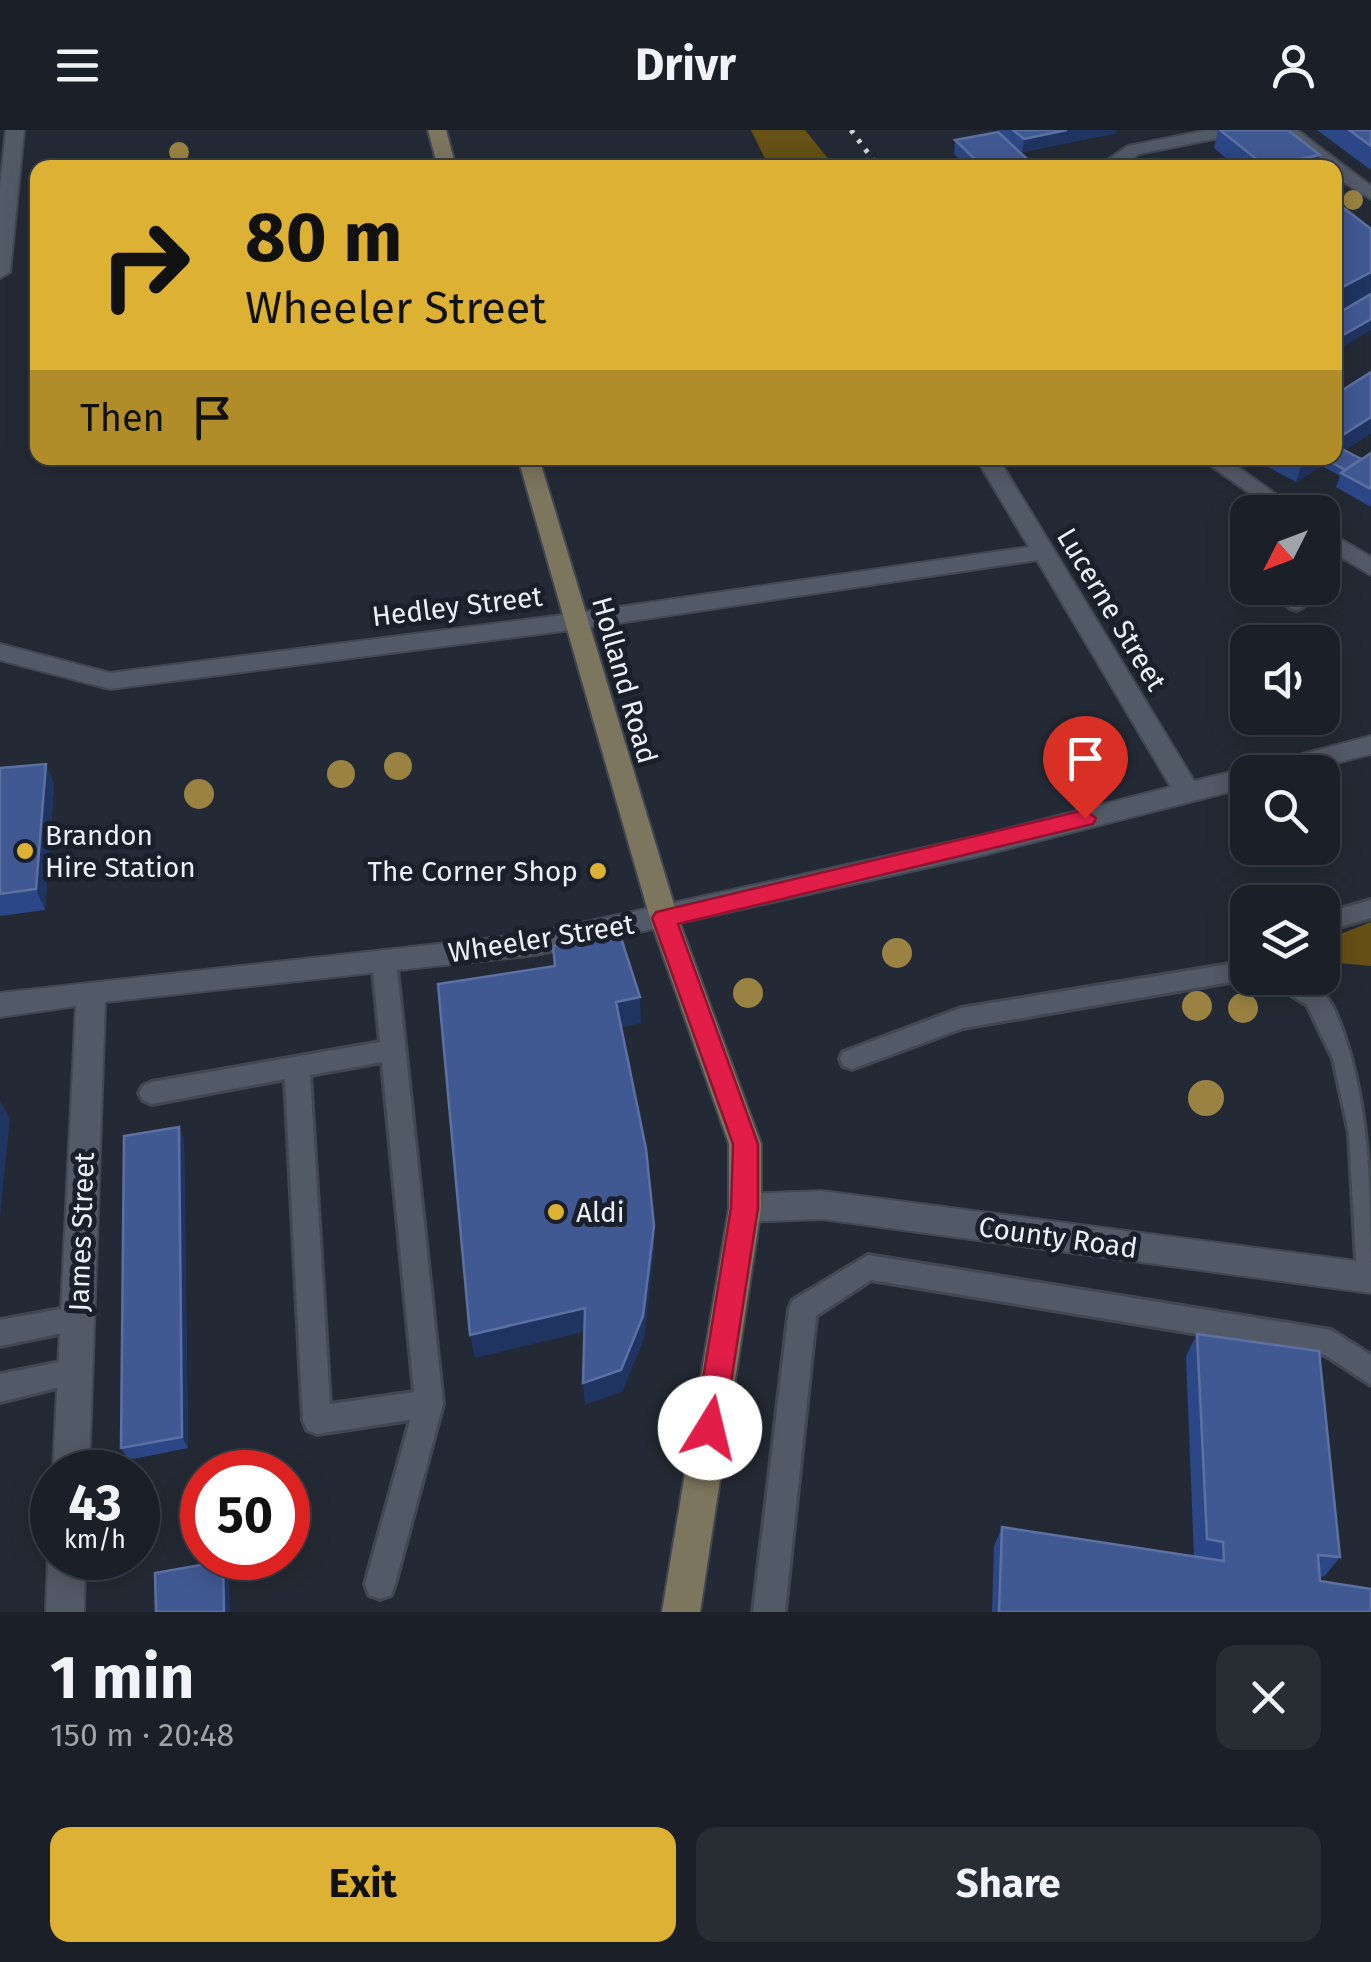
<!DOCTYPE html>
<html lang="en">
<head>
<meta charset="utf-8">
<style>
  body { margin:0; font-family:"Fira Sans",sans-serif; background:#282d34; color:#f1f3f6; height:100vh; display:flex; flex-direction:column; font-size:38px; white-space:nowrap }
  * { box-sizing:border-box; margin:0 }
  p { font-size:32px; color:#a0a3a8 }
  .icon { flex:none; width:55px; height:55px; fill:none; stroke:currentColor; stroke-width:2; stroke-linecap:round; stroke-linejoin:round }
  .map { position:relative; height:1482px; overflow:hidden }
  .drawer { display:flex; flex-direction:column; background:#1b2028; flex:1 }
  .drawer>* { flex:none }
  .guide { position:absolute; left:30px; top:30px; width:1312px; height:305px; border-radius:20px; box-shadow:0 5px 25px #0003,0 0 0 2px #393e45; background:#ddb133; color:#111; overflow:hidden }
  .needle { width:65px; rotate:228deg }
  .buttons { position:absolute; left:1230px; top:365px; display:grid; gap:20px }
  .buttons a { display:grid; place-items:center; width:110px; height:110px; border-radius:20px; background:#1b2028; box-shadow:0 5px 25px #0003,0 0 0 2px #393e45; font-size:50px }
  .speed { position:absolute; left:30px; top:1320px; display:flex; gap:20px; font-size:50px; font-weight:700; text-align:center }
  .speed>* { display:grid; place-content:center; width:130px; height:130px; border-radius:50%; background:#1b2028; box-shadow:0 5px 25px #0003,0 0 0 2px #393e45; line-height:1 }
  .speed small { font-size:25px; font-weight:400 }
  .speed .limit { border:15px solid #d22; background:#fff; color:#111 }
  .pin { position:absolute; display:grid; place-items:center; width:85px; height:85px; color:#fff; margin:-102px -42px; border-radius:50% 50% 50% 0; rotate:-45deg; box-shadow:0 0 10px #0007 }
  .pin .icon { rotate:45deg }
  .me { position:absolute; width:110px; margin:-55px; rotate:9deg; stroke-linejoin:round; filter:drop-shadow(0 0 8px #0008) }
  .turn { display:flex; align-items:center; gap:35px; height:210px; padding:0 50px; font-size:45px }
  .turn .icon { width:130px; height:130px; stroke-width:2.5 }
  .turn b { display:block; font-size:70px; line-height:85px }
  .then { display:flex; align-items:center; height:95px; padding:0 50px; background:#0003; gap:20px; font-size:38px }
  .round { display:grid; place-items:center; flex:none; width:105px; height:105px; border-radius:20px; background:#282d34 }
  .headline { display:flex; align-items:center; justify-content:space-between; height:170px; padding:0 50px }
  h1 { font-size:60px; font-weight:700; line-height:75px }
  .action { display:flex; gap:20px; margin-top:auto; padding:20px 50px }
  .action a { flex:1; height:115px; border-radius:20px; background:#ddb133; color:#111; font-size:40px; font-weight:700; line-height:115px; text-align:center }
  .action a+a { background:#282d34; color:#f1f3f6 }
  header { display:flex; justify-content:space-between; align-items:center; height:130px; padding:0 50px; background:#1b2028; font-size:45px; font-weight:700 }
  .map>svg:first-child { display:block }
</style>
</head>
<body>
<header><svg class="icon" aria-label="menu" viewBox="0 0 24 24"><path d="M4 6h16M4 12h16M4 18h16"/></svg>Drivr<svg class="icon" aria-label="person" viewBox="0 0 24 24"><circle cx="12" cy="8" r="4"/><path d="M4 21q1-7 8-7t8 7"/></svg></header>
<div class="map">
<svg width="1371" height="1482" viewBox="0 0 1371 1482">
  <rect width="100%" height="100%" fill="#242a35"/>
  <g fill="#655015">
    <path d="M751,0H805L835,37H769Z"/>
    <path d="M1371,792V836L1339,833L1328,809Z"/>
  </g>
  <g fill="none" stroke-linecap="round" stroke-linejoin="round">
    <g stroke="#424751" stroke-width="6">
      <g id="service">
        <path d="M1248,417V437L1232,426Z"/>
        <path d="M1269,458H1289L1307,474L1297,480L1290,478Z"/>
        <path d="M1371,770V788L1322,802V784Z"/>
        <path d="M384,821L392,823L396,830L443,1274L395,1454L391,1465L380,1469L369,1465L365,1454L410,1290L317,1304L307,1300L303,1290L285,949L152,974L143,970L139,963L143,956L152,952L380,912L372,830L376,823ZM382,932L414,1262L330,1274L310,945Z"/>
        <path d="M1248,831V848H1254L1248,849L963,898L852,939L843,936L840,929L843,922L961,878Z"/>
        <path d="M1270,848C1281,847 1297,845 1308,849C1320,855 1326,866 1333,877C1371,960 1371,1066 1371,1160L1361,1157L1357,1148L1349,1003L1333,929L1307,875L1274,855Z"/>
        <path d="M868,1125L1331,1200L1371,1225V1255L1325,1225L871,1150L816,1186L785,1482H753L789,1179L793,1170Z"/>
        <path d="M77,1176L87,1180L91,1189L87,1198L0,1216V1190Z"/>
        <path d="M75,1229L85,1233L89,1242L85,1251L0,1272V1244Z"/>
      </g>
    </g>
    <g stroke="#424751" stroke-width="4">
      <g id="minor">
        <path d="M6,0H24L10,142L0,148V57Z"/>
        <path d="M1208,0L1233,2L1224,7L1139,24L1117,38H1096L1128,16Z"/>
        <path d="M1277,0H1297L1371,56V69L1335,47V38H1322Z"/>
        <path d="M1058,31L1064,32L1068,38H1050Z"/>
        <path d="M976,328H998L1194,651L1248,638L1256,640L1268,633L1371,606V624L1301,642H1248V657L983,725L536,825L105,872L89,1342H53L76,876L0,887V863L536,803L983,705L1171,657L1037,430L578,499L110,559L0,530V514L110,543L578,483L1029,417Z"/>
        <path d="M1200,328H1225L1301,382H1276Z"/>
        <path d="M1322,398L1371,427V445L1322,416Z"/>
        <path d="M822,1061L1371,1133V1163L822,1089L745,1092L734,1088L729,1078L734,1068L745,1064Z"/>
        <path d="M52,1418V1428H85L84,1482H46L48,1428Z"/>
      </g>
    </g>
    <g stroke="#424751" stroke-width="4">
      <g id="secondary">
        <path d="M428,0H446L456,38H438Z"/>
        <path d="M518,328H539L678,788L761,1014V1078L700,1482H662L729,1078V1014L650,788Z"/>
      </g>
    </g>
    <use href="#service" fill="#535a67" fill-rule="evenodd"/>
    <use href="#minor" fill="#535a67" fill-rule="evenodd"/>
    <use href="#secondary" fill="#7d765e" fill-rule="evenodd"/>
    <path stroke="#cfd3dc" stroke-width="5" stroke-dasharray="4 8" stroke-linecap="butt" d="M851,0L879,38"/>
  </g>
  <g fill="#9a8342">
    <circle cx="179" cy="22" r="10"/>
    <circle cx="1353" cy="70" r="10"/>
    <circle cx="398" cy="636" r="14"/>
    <circle cx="341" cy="644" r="14"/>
    <circle cx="199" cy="664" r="15"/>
    <circle cx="897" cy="823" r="15"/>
    <circle cx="748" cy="863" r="15"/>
    <circle cx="1197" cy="876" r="15"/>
    <circle cx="1243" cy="878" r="15"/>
    <circle cx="1206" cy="968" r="18"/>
  </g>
  <g fill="#2c4786">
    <path d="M998,0H1117L1116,3L1022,22L998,2Z"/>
    <path d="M1218,0H1288L1317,38H1237L1214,18Z"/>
    <path d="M1317,0H1371V40Z"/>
    <path d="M955,10L1037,38H968L954,24Z"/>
    <path d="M1371,164L1341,218L1335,215V185Z"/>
    <path d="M1335,265L1371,303L1345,320L1361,329L1371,323V377L1336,357L1340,346L1322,336L1296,352L1257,331L1258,328H1335Z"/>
    <path d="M46,634L54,655L45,780L0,786V638Z"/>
    <path d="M179,997L184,1010L188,1318L128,1330L121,1318Z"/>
    <path d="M1197,1204L1340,1427L1324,1447L1320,1446V1451L1371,1482H992L994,1416L1002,1397L1194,1426L1186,1226Z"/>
  </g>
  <g fill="#203461">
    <path d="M1067,0H1117L1116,3L1022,22L1024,9Z"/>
    <path d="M1320,25L1317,38H1265V36Z"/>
    <path d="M1371,142V163L1335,183V161Z"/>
    <path d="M1371,189V200L1341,218L1345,204Z"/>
    <path d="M1371,287V303L1335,327V310Z"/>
    <path d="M1308,328H1334H1324L1322,336L1296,352L1303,331Z"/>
    <path d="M46,634L54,655L45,780L36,759Z"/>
    <path d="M640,867L641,893L618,898L616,872Z"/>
    <path d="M0,971L10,988L0,1086Z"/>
    <path d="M179,997L184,1010L188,1318L182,1307Z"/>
    <path d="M654,1096V1120L644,1209L622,1262L585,1275L583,1253Z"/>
    <path d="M585,1178L587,1201L475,1228L470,1205Z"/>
    <path d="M223,1431L229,1441L230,1482H224Z"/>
  </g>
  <g fill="#415993" stroke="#5c70a2" stroke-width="2.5">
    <path d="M1013,0H1067L1024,9Z"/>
    <path d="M1220,0H1288L1320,25L1265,36Z"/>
    <path d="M1349,0H1371V16Z"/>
    <path d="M998,2L1037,38H984L955,10Z"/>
    <path d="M1287,33L1293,38H1267Z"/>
    <path d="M1335,71L1371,99V142L1335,161Z"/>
    <path d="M1371,164V189L1345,204L1335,198V185Z"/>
    <path d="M1371,242V287L1335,310V265Z"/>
    <path d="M1340,318L1361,329L1345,340L1324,328H1335V321Z"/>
    <path d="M1371,323V359L1341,343Z"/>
    <path d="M46,634L36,759L0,764V638Z"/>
    <path d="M621,808L640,867L616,872L646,1019L654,1096L643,1186L621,1240L583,1253L585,1178L470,1205L438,854L555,836L553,816Z"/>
    <path d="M179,997L182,1307L121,1318L124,1006Z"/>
    <path d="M1197,1204L1319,1221L1340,1427L1318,1425L1320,1451L1371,1459V1482H999L1002,1397L1224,1431L1223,1412L1207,1409Z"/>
    <path d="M223,1431L224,1482H156L155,1443Z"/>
  </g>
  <path fill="#e11d48" stroke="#92132f" stroke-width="2.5" d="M1085,680L1096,688L1093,694L678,794L758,1014V1078L724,1298L720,1309L710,1313L699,1309L695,1298L731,1078L733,1014L652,788L656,782Z"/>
  <g fill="#ddb133" stroke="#1a202b" stroke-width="4">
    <circle cx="25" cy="721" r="10"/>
    <circle cx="598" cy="741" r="10"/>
    <circle cx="556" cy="1082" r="10"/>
  </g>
  <g text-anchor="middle" stroke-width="10" stroke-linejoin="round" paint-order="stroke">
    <g font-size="28" fill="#ebeff7" stroke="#1a202b">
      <text transform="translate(457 476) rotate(-7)" y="10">Hedley Street</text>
      <text transform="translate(1112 479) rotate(59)" y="10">Lucerne Street</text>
      <text transform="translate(625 550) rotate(74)" y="10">Holland Road</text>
      <text transform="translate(541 808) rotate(-9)" y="10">Wheeler Street</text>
      <text transform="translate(81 1102) rotate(-88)" y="10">James Street</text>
      <text transform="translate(1058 1107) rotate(8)" y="10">County Road</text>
    </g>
    <g font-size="28" fill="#ebeff7" stroke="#1a202b" text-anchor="start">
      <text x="45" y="715">Brandon<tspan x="45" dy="32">Hire Station</tspan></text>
      <text x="578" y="751" text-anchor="end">The Corner Shop</text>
      <text x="576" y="1092">Aldi</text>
    </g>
  </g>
</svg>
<div class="buttons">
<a><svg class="needle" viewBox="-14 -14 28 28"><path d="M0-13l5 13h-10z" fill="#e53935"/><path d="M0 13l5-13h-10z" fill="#a0a3a8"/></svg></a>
<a><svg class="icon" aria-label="sound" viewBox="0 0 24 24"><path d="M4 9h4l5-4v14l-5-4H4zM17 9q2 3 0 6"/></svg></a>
<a><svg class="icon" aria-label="search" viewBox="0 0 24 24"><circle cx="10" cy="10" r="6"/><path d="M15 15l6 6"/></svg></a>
<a><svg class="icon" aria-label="layers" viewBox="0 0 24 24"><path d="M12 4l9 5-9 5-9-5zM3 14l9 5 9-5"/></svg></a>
</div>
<div class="speed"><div>43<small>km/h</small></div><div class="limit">50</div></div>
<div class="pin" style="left:1085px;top:688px;background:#d93025"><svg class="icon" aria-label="arrive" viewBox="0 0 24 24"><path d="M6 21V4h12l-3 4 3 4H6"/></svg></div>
<svg class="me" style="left:710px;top:1298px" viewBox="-20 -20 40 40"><circle r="19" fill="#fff"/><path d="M0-13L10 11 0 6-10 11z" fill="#e11d48"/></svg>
<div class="guide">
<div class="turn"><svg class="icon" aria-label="right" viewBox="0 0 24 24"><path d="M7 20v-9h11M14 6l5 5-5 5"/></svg><div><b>80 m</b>Wheeler Street</div></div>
<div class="then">Then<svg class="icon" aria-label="arrive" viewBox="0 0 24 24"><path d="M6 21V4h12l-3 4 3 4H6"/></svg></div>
</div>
</div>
<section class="drawer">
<div class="headline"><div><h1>1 min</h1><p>150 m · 20:48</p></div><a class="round"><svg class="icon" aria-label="close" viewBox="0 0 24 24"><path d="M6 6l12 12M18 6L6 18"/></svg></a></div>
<div class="action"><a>Exit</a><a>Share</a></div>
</section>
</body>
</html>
